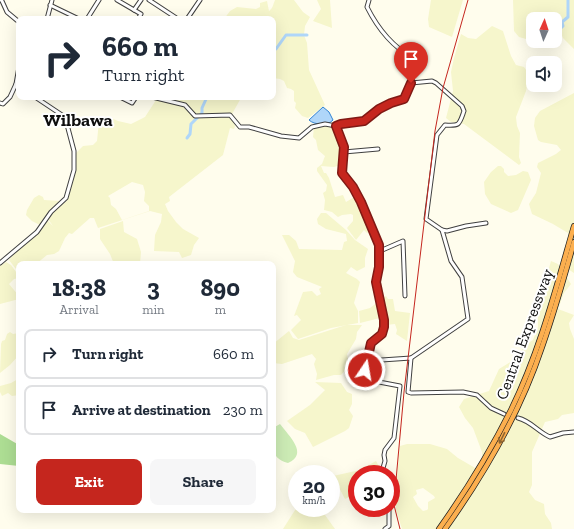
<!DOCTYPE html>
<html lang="en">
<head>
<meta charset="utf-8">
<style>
  body { margin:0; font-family:"Zilla Slab",serif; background:#f6f6f7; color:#1f2937; height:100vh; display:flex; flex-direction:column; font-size:15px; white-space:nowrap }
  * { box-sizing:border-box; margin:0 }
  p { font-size:13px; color:#747a83 }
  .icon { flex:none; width:22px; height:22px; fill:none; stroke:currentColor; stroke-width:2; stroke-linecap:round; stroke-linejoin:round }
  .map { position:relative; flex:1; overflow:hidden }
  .side { position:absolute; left:16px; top:261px; width:260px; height:252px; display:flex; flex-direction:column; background:#fff; border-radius:8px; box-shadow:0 4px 16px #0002 }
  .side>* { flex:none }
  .top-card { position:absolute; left:16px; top:16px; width:260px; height:84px; border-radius:8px; box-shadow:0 4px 16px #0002; background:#fff; color:#1f2937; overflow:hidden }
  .needle { width:26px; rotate:3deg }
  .tools { position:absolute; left:526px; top:12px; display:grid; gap:8px }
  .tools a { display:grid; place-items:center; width:36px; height:36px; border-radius:8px; background:#fff; box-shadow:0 4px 16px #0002; font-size:20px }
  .speed { position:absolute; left:288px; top:465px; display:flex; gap:8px; font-size:20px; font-weight:700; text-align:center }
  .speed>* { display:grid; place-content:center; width:52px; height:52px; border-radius:50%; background:#fff; box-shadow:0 4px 16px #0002; line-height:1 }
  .speed small { font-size:10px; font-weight:400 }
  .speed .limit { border:6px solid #d22; background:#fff; color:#111 }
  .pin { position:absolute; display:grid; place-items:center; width:34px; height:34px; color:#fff; margin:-41px -17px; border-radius:50% 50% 50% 0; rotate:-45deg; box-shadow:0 0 4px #0007 }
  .pin .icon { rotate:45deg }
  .me { position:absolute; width:44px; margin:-22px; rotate:12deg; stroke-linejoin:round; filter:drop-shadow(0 0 3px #0008) }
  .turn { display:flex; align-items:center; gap:14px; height:84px; padding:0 20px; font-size:18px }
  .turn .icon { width:52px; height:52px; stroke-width:2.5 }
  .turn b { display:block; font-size:28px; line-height:34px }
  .eta { display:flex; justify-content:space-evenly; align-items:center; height:68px; text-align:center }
  .eta b { font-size:24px; font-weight:700; line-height:28px }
  .button { display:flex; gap:8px; margin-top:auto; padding:8px 20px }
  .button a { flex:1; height:46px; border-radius:8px; background:#c5261e; color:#fff; font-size:16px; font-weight:700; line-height:46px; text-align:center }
  .button a+a { background:#f6f6f7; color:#1f2937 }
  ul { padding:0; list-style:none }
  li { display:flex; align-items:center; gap:12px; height:50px; margin:0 8px 6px; padding:0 12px; border:2px solid #e0e1e3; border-radius:8px }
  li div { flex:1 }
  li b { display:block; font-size:15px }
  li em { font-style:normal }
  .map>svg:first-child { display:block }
</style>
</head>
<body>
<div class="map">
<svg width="574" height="529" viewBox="0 0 574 529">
  <rect width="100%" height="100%" fill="#fffded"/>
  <g fill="#f6f6cc" fill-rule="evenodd">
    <path d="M275,0H294L303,12L310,17L305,26L304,35L307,43L309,70L325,105L308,118L302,116L295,108L296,103L294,101V91L291,89L287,88L284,81L280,79L273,78V19H224L230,11L237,7L256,9L260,7V3L267,1L269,11L272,8Z"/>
    <path d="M317,0H330L332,28L313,21L321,9Z"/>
    <path d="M431,0H463L452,37L429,27L428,19Z"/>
    <path d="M513,0H574V49L563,38L555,19H533V34L526,39L519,37L514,31Z"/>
    <path d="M492,26L503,31L511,56L516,65L524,67L529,74L526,91L516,117L517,126L520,133L519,157L521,163L519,165L464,124L451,122L446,118L453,91L451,72L454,58L461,34L468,38L476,39Z"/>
    <path d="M574,93V273L568,269L566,265L567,257L572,246L568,233L553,224L532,214L529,204L536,193L541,173L537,167L538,163L556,154L561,150L557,145L541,142L538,140L534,126L535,118L540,111Z"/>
    <path d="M158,97L241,98L232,114L235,126L234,129L230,128L223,155L169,197L170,201L165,204L168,211L176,222L183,229L199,238L194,245L191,255L182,258L179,252L154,251L155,235L161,222L162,214L150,211L98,228L94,218H90L72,234L69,233L65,238L63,237L65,238L59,251L54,254L47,255L36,264H19V273L9,260L20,247L38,234L47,220L53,226L48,219L54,210L67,201L68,191L74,177L76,153L83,146L93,145L97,141L99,121L103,117L107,116L118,121L131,124L145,117ZM132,182L143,185L145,192L144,201L149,206V211L122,220L116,209L111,205L110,198L108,196Z"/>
    <path d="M324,125L336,127L343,149L341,165L334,167L321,166L324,173H326L329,178L335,197L343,195L346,202L356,196L372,229L367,233L364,230L356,240L347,228L353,221V215L351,214L342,215L338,217L332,212L324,210L325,200L323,193L326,191L327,185L317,171V168L322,164L325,156L318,150L316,140L313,137L314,126Z"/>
    <path d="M498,166H501L504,169V172L508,176L516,175L523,171L528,172L531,180L518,210L511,213L491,204L485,194L484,182L491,172Z"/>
    <path d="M39,195L43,197L44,200L60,201L51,209L40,225L32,221L26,215L27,210L34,198Z"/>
    <path d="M321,213H326L346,230L355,240L368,249L365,258V267L357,271L351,267L346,273L357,279L360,282L354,303L358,311V323L331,328L298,339L291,330L301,320L297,315L294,316L303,292L312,291L317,296L321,294L319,289L322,287L297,277L293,272L295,261L282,235H289L296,241L299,249L342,250L344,242L347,241L346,234L326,229L318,224L317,219Z"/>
    <path d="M123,221L124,232L137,239L141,252L140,264H114L110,254L100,239V229Z"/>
    <path d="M551,261L558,264L571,284L564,293L558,309L574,315L569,323L570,329L574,339V413L562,415L558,419L545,422L532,452V485L529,492L535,500L544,504L545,514L551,523L552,529H402L396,510V486L400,446L407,444H430L447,449L458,458L477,469L482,459V452L473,428L465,418L459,407L464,399L489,391L499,369L517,358L525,345L533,340L538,327V311L544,295V286ZM423,488L434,496L435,498L428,502V509L427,510L423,511L418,506L413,497L417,494L416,490Z"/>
    <path d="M6,262L11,265L19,276V278L14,279L9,284L19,296V299L0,304V266Z"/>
    <path d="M386,296L388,299H393L395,311L410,313L407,341L396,334L397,330L395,324L386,325L384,317L360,323L359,311L370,308Z"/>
    <path d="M346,325H362L357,332L356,339L347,354L349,366L341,375H334L316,380L317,374L314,364L316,359L312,354L282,364L273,363V344L289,331L293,338L299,340Z"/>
    <path d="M10,332L13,334L19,333V355L10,365L0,373L1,344L2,341L5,340L7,334Z"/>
    <path d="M18,379L19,395L12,396L8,393L2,396L0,392V386L11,383Z"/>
    <path d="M315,382L341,383L347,392L352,394V404L349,410L353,416L349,428L345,431L313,447L305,433L295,429L287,421L310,405L325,390Z"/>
    <path d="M376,461L383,474H357V493L345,499L333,476L360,470Z"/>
    <path d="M297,507V508H320L335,529H283Z"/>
  </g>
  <path fill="#ccebb5" d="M280,424C289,436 309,454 288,463C269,458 273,444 273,428Z"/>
  <path fill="#addd93" d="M0,434L19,445V466L0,464Z"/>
  <path fill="#afd6f9" stroke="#3284d4" d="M323,107L329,112L333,120C328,126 314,125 309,120Z"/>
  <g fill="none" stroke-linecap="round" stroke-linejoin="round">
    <g stroke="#afd6f9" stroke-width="3">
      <path d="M559,30L563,26L562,22L568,17V0"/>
      <path d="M273,48L276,49L286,35H307"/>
      <path d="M187,138L190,134L191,124L202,113V108L207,97"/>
    </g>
    <g stroke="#404040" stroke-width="5">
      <g id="minor">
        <path d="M1,0L2,1L7,12L19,22"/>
        <path d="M117,0L141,14L138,19"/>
        <path d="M149,0L178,19"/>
        <path d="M50,5L79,19"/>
        <path d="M134,10L141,0"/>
        <path d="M47,19L52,0"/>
        <path d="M87,19L99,0"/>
        <path d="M187,19L200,0"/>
        <path d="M411,83L432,81L436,83L462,106L464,111C459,125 460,126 445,125L437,135L426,219L442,230L451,261L462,277L468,319L411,358"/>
        <path d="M16,84L19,67"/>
        <path d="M120,97L132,103L136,97"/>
        <path d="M152,97L185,105L195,116L230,115L240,127H249L281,136L299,138L312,127L325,124L336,126L364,121L379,109L391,103L404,99C410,87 416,73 413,58C393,47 377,27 367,7L369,0"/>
        <path d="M0,103L3,104L10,97L16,84L19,86"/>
        <path d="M336,126L344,147L342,173L353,187L361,202L379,245V267L376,282L384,320V327L382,334L371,343L365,370L367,375L379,382L400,386L394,438L385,450L384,455L385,461L383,468L386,474"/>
        <path d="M344,152L378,149"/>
        <path d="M442,230L447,231L466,226L486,223"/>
        <path d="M380,251L403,241L405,296"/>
        <path d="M0,263L37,232L51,212L66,198L74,170V151L65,117L35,97"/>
        <path d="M367,361L411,358L408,392L411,393L463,392L477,395L491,408L504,414"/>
        <path d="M518,418C531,421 538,432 550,437L563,433L574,432"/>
        <path d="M385,529L389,526V508"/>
      </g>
    </g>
    <g stroke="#1e1e1e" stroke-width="6">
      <g id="highway">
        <path d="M439,529C466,491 490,452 511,410C540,351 556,288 574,226"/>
        <path d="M445,529C485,473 520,413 542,347C554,313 564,278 574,242"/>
      </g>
    </g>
    <use href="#minor" stroke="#fff" stroke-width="3"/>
    <use href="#highway" stroke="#fcaf4f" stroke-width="4.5"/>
    <path stroke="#c5261e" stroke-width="1" d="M400,529L394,505L395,491L404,392L435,131L443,88L468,0"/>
  </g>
  <defs><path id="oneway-shaft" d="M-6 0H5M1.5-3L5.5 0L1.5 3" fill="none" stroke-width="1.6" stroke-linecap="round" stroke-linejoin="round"/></defs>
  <use stroke="#906631" href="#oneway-shaft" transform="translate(502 438) rotate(116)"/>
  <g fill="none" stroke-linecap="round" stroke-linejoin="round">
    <g stroke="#801914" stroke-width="10">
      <path id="route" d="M365,370L371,343L382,334L384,327V320L376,282L379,267V245L361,202L353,187L342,173L344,147L336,126L341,124L364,121L379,109L391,103L404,99L411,83"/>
    </g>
    <use href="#route" stroke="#c5261e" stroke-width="7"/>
  </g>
  <g text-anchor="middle" stroke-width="4" stroke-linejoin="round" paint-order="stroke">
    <g font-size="16" fill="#0d0d0d" stroke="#fff">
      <text transform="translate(524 334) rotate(-70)" y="6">Central Expressway</text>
    </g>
    <g font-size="18" font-weight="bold" fill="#0d0d0d" stroke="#fff">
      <text x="78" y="126">Wilbawa</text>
    </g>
  </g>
</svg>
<div class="tools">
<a><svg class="needle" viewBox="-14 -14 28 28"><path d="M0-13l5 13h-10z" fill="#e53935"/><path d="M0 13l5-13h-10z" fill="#747a83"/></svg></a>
<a><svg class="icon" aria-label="sound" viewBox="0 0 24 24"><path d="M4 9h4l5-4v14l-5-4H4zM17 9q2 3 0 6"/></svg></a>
</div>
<div class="speed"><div>20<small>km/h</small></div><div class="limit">30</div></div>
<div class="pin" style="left:411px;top:83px;background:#d93025"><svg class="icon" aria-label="arrive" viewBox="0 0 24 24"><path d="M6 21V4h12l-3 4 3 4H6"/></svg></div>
<svg class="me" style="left:365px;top:370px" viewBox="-20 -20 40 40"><circle r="17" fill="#c5261e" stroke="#fff" stroke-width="3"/><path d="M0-11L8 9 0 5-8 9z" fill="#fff"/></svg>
<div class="top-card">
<div class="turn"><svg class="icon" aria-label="right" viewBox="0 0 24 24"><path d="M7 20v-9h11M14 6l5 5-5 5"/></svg><div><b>660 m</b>Turn right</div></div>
</div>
<section class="side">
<div class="eta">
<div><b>18:38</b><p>Arrival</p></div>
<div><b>3</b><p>min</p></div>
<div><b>890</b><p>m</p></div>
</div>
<ul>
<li><svg class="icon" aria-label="right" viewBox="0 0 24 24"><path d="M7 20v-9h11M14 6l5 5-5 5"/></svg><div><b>Turn right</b></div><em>660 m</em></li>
<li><svg class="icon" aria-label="arrive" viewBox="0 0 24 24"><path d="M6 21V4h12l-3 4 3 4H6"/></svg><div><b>Arrive at destination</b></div><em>230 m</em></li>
</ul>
<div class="button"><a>Exit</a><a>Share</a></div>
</section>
</div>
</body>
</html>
